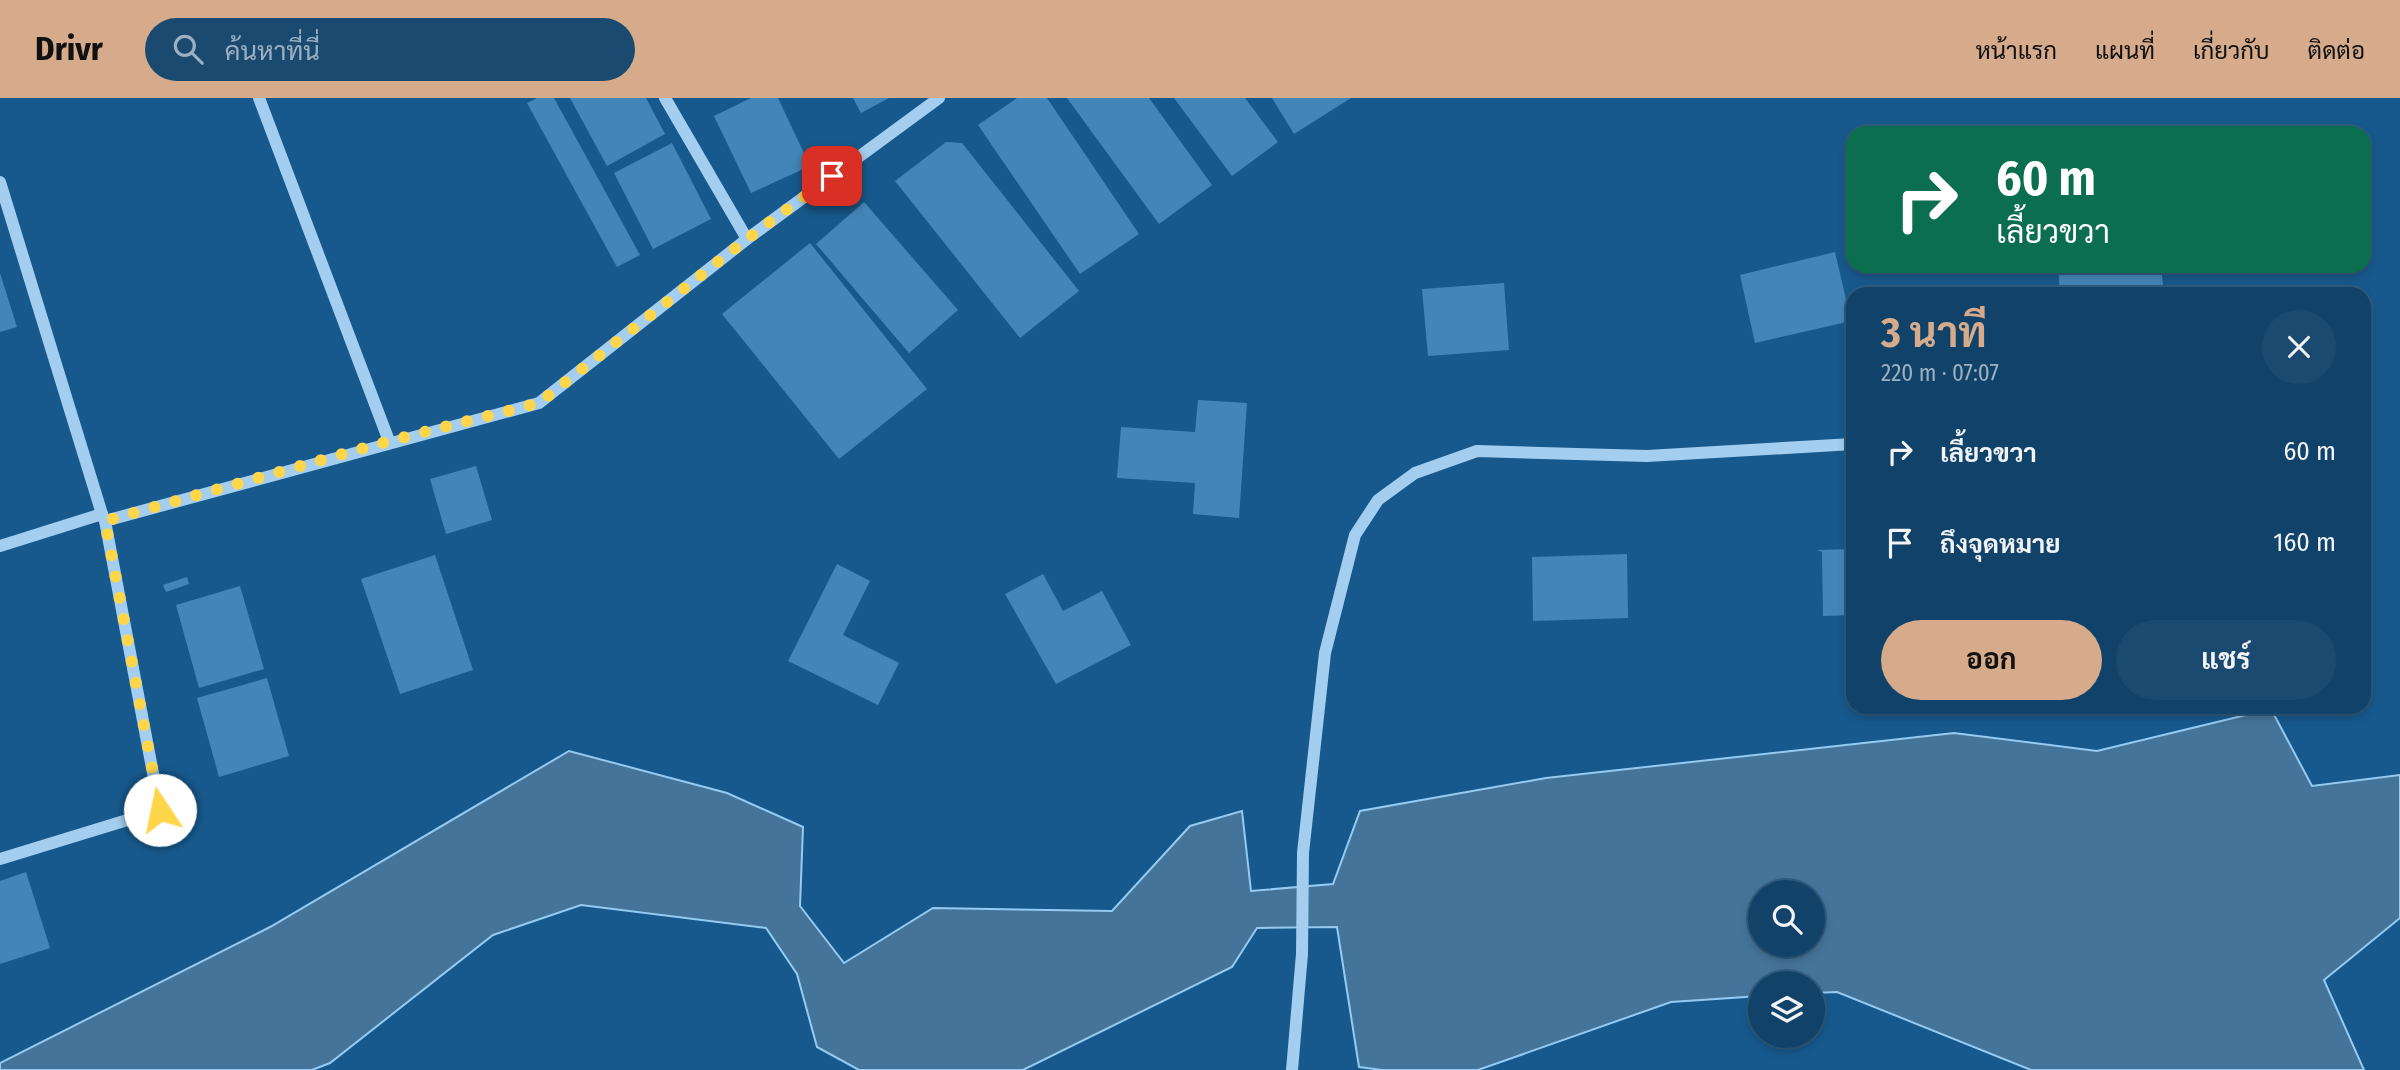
<!DOCTYPE html>
<html lang="th">
<head>
<meta charset="utf-8">
<style>
  body { margin:0; font-family:"Fira Sans Condensed",Sarabun,sans-serif; background:#1a4a70; color:#f1f3f6; height:100vh; display:flex; flex-direction:column; font-size:26px; white-space:nowrap }
  * { box-sizing:border-box; margin:0 }
  p { font-size:23px; color:#9cb0c1 }
  .icon { flex:none; width:38px; height:38px; fill:none; stroke:currentColor; stroke-width:2; stroke-linecap:round; stroke-linejoin:round }
  .map { position:relative; flex:1; overflow:hidden }
  .details { position:absolute; left:1846px; top:189px; width:525px; height:427px; display:flex; flex-direction:column; background:#11436a; border-radius:21px; box-shadow:0 4px 10px #0003,0 0 0 2px #305c7e }
  .details>* { flex:none }
  .hud { position:absolute; left:1846px; top:28px; width:525px; height:147px; border-radius:21px; box-shadow:0 4px 10px #0003,0 0 0 2px #305c7e; background:#0b6e4f; color:#fff; overflow:hidden }
  .buttons { position:absolute; left:1748px; top:782px; display:grid; gap:14px }
  .buttons a { display:grid; place-items:center; width:77px; height:77px; border-radius:50%; background:#11436a; box-shadow:0 4px 10px #0003,0 0 0 2px #305c7e; font-size:35px }
  .pin { position:absolute; display:grid; place-items:center; width:60px; height:60px; color:#fff; margin:-30px; border-radius:14px; box-shadow:0 4px 10px #0006 }
  .me { position:absolute; width:77px; margin:-38px; rotate:349deg; stroke-linejoin:round; filter:drop-shadow(0 0 5px #0008) }
  .turn { display:flex; align-items:center; gap:24px; height:147px; padding:0 35px; font-size:32px }
  .turn .icon { width:91px; height:91px; stroke-width:2.5 }
  .turn b { display:block; font-size:49px; line-height:60px }
  .round { display:grid; place-items:center; flex:none; width:74px; height:74px; border-radius:37px; background:#1a4a70 }
  .summary { display:flex; align-items:center; justify-content:space-between; height:119px; padding:0 35px }
  h1 { font-size:42px; font-weight:700; line-height:52px; color:#d6ab8b }
  .cta { display:flex; gap:14px; margin-top:auto; padding:14px 35px }
  .cta a { flex:1; height:80px; border-radius:42px; background:#d6ab8b; color:#111; font-size:28px; font-weight:700; line-height:80px; text-align:center }
  .cta a+a { background:#1a4a70; color:#f1f3f6 }
  ul { padding:0; list-style:none }
  li { display:flex; align-items:center; gap:21px; height:91px; padding:0 35px }
  li div { flex:1 }
  li b { display:block; font-size:26px }
  li em { font-style:normal }
  header { display:flex; align-items:center; gap:42px; box-sizing:border-box; height:98px; padding:0 35px; background:#d6ab8b; color:#111 }
  header strong { font-size:33px }
  nav { display:flex; gap:38px; margin-inline-start:auto; font-size:24px }
  .search { width:490px; height:63px; background:#1a4a70; display:flex; align-items:center; gap:18px; box-sizing:border-box; padding:0 24px; border-radius:38px; color:#9cb0c1; font-size:26px }
  .map>svg:first-child { display:block }
</style>
</head>
<body>
<header>
<strong>Drivr</strong>
<div class="search"><svg class="icon" aria-label="search" viewBox="0 0 24 24"><circle cx="10" cy="10" r="6"/><path d="M15 15l6 6"/></svg>ค้นหาที่นี่</div>
<nav><a>หน้าแรก</a><a>แผนที่</a><a>เกี่ยวกับ</a><a>ติดต่อ</a></nav>
</header>
<div class="map">
<svg width="2400" height="972" viewBox="0 0 2400 972">
  <rect width="100%" height="100%" fill="#17598d"/>
  <path fill="#45749a" stroke="#95cbf2" stroke-width="2" fill-rule="evenodd" d="M2271,611L2312,688L2400,677V820L2324,882L2364,972H2031L1837,894L1813,895V886H1760V898L1671,904L1478,972H1382L1359,969L1337,829L1257,830L1232,869L1023,972H859L817,949L797,876L766,830L581,807L493,837L330,965L312,972H0V965L270,829L569,653L727,695L803,729L800,808L844,865L933,810L1112,813L1190,728L1242,713L1251,793L1333,786L1360,713L1546,680L1954,635L2097,653ZM1760,794H1813V847H1760Z"/>
  <g fill="#4485b8">
    <path d="M537,0H554L640,157L617,169L527,5Z"/>
    <path d="M570,0H646L665,36L607,68Z"/>
    <path d="M751,0H778L810,68L751,95L714,18Z"/>
    <path d="M853,0H889L861,15Z"/>
    <path d="M1017,0H1047L1139,136L1080,176L978,27Z"/>
    <path d="M1067,0H1149L1212,87L1159,126Z"/>
    <path d="M1174,0H1245L1278,44L1232,78Z"/>
    <path d="M1272,0H1351L1294,36Z"/>
    <path d="M946,44L962,45L1079,193L1020,240L895,83Z"/>
    <path d="M672,45L711,121L653,151L614,75Z"/>
    <path d="M864,104L958,212L909,255L816,146Z"/>
    <path d="M810,145L927,291L839,361L722,216Z"/>
    <path d="M1835,154L1851,223L1755,245L1740,177Z"/>
    <path d="M2058,168H2161L2164,196H2060Z"/>
    <path d="M0,175L17,229L0,234Z"/>
    <path d="M1504,185L1509,252L1428,258L1422,191Z"/>
    <path d="M1198,302L1247,305L1239,420L1193,416L1195,385L1117,380L1121,329L1195,334Z"/>
    <path d="M476,368L492,422L446,436L430,381Z"/>
    <path d="M1853,451V517L1823,518L1822,454L1817,452Z"/>
    <path d="M1627,456L1628,520L1533,523L1532,459Z"/>
    <path d="M435,457L473,572L400,596L361,481Z"/>
    <path d="M837,466L870,483L843,537L899,565L878,607L788,563Z"/>
    <path d="M1043,476L1063,513L1102,493L1131,547L1056,586L1005,496Z"/>
    <path d="M187,479L189,486L166,494L163,487Z"/>
    <path d="M240,488L264,571L199,590L176,507Z"/>
    <path d="M267,580L289,658L219,679L197,600Z"/>
    <path d="M26,774L50,850L0,866V783Z"/>
  </g>
  <g fill="none" stroke-linecap="round" stroke-linejoin="round">
    <g stroke="#a3ceef" stroke-width="12">
      <path d="M259,0L389,343"/>
      <path d="M665,0L747,141"/>
      <path d="M0,84L102,416"/>
      <path d="M0,448L102,416L105,423L539,305L747,141L939,0"/>
      <path d="M0,761L160,712L105,423"/>
      <path d="M1292,972L1302,856L1303,755L1325,555L1355,437L1378,402L1415,375L1477,353L1647,358L1853,346"/>
    </g>
  </g>
  <g fill="none" stroke-linecap="round" stroke-linejoin="round">
    <path stroke="#ffd54a" stroke-width="12" stroke-dasharray="0 21.6" d="M160,712L105,423L389,343L539,305L747,141L832,78"/>
  </g>
</svg>
<div class="buttons">
<a><svg class="icon" aria-label="search" viewBox="0 0 24 24"><circle cx="10" cy="10" r="6"/><path d="M15 15l6 6"/></svg></a>
<a><svg class="icon" aria-label="layers" viewBox="0 0 24 24"><path d="M12 4l9 5-9 5-9-5zM3 14l9 5 9-5"/></svg></a>
</div>
<div class="pin" style="left:832px;top:78px;background:#d93025"><svg class="icon" aria-label="arrive" viewBox="0 0 24 24"><path d="M6 21V4h12l-3 4 3 4H6"/></svg></div>
<svg class="me" style="left:160px;top:712px" viewBox="-20 -20 40 40"><circle r="19" fill="#fff"/><path d="M0-13L10 11 0 6-10 11z" fill="#ffd54a"/></svg>
<div class="hud">
<div class="turn"><svg class="icon" aria-label="right" viewBox="0 0 24 24"><path d="M7 20v-9h11M14 6l5 5-5 5"/></svg><div><b>60 m</b>เลี้ยวขวา</div></div>
</div>
<section class="details">
<div class="summary"><div><h1>3 นาที</h1><p>220 m · 07:07</p></div><a class="round"><svg class="icon" aria-label="close" viewBox="0 0 24 24"><path d="M6 6l12 12M18 6L6 18"/></svg></a></div>
<ul>
<li><svg class="icon" aria-label="right" viewBox="0 0 24 24"><path d="M7 20v-9h11M14 6l5 5-5 5"/></svg><div><b>เลี้ยวขวา</b></div><em>60 m</em></li>
<li><svg class="icon" aria-label="arrive" viewBox="0 0 24 24"><path d="M6 21V4h12l-3 4 3 4H6"/></svg><div><b>ถึงจุดหมาย</b></div><em>160 m</em></li>
</ul>
<div class="cta"><a>ออก</a><a>แชร์</a></div>
</section>
</div>
</body>
</html>
